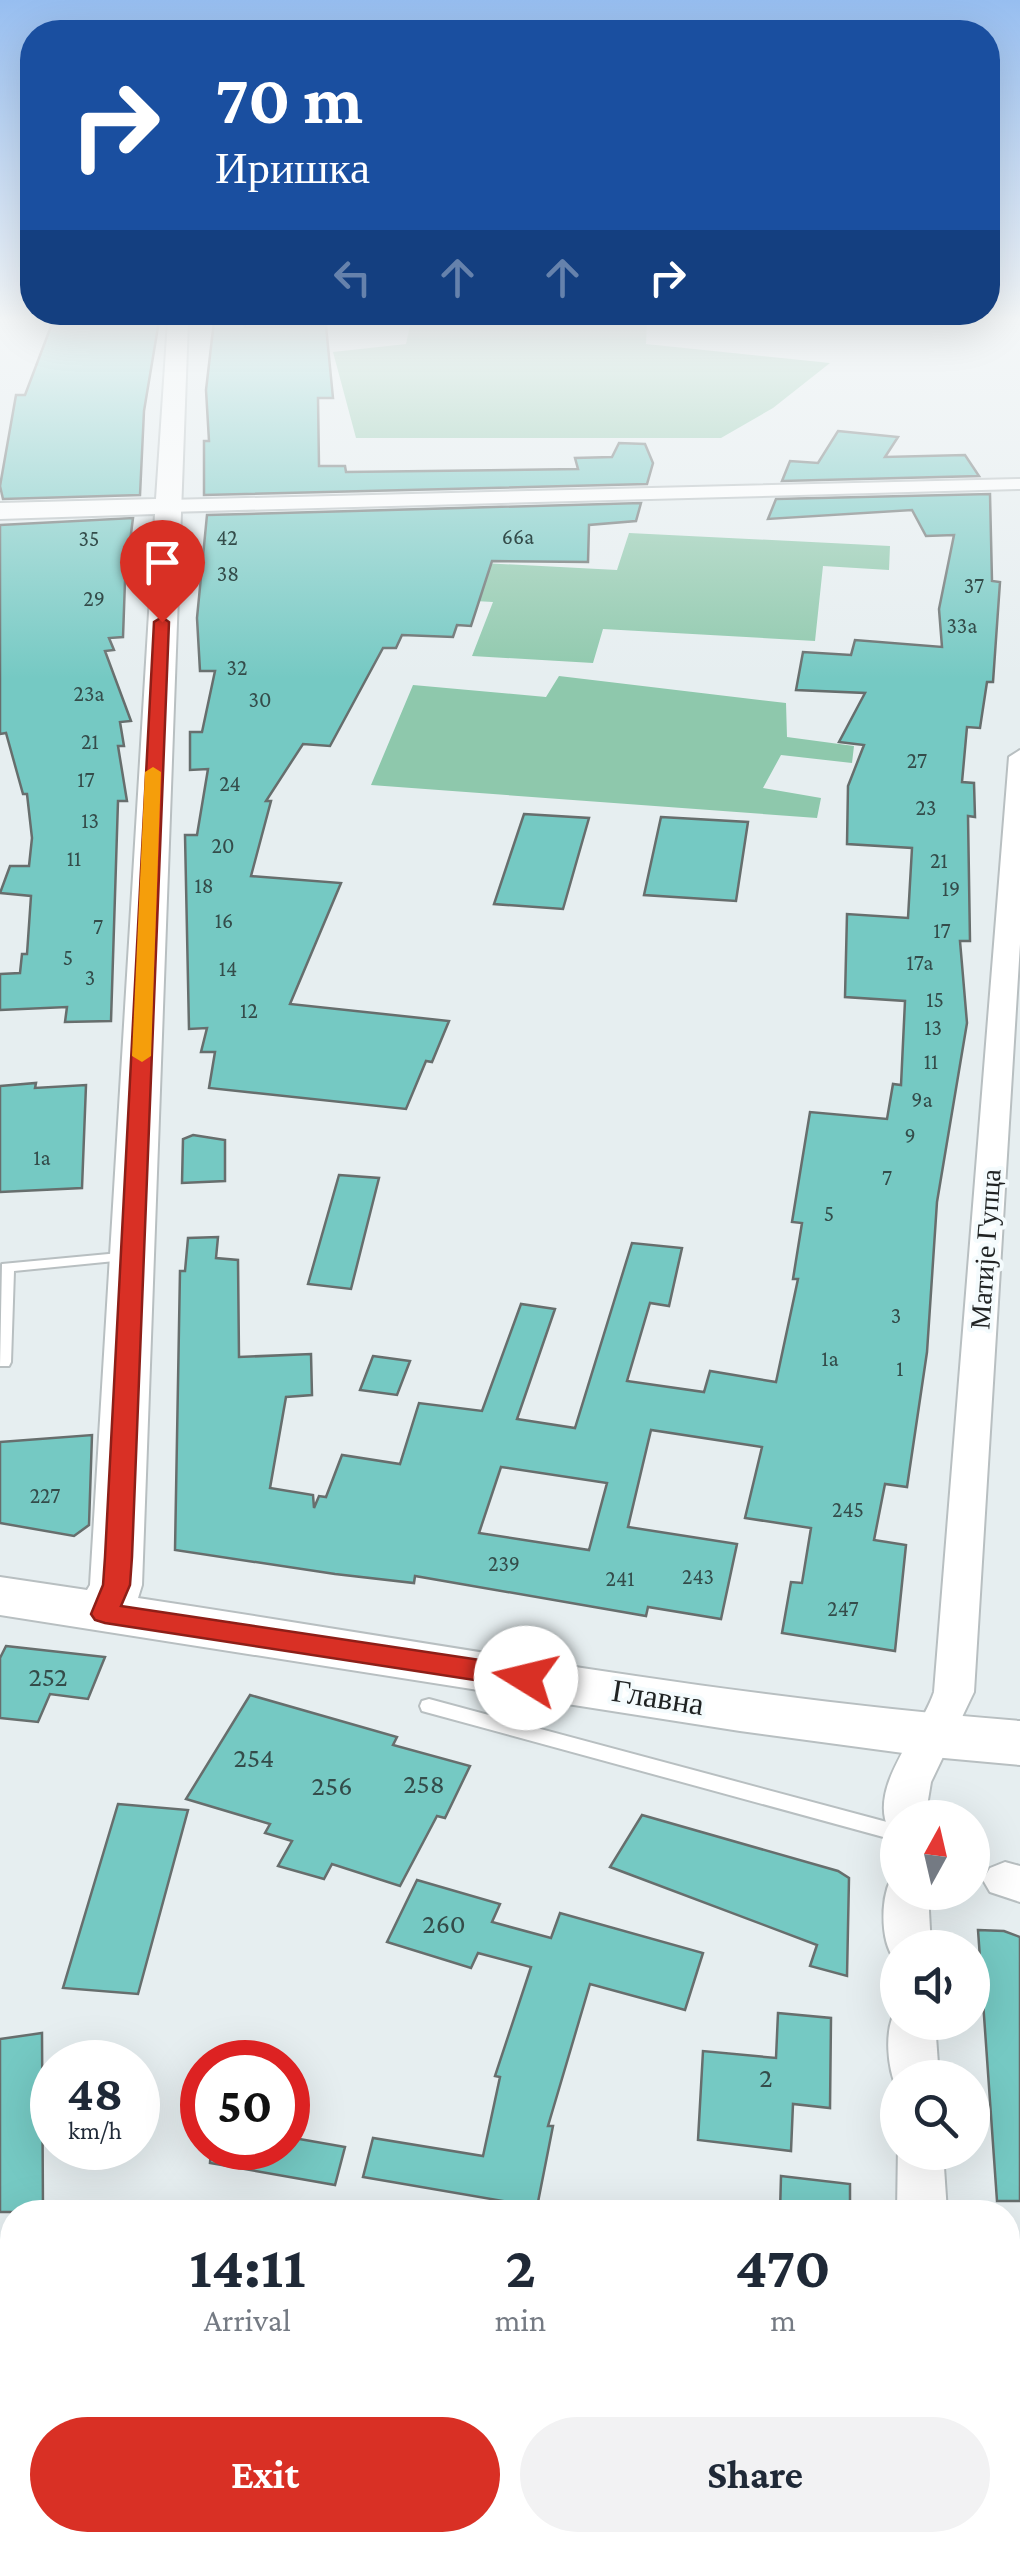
<!DOCTYPE html>
<html lang="en">
<head>
<meta charset="utf-8">
<style>
  body { margin:0; font-family:"Crimson Pro",serif; background:#f2f2f3; color:#1f2937; height:100vh; display:flex; flex-direction:column; font-size:38px; white-space:nowrap }
  * { box-sizing:border-box; margin:0 }
  p { font-size:32px; color:#747a83 }
  .icon { flex:none; width:55px; height:55px; fill:none; stroke:currentColor; stroke-width:2; stroke-linecap:round; stroke-linejoin:round }
  .map { position:relative; flex:1; overflow:hidden }
  .details { position:absolute; left:0px; top:2200px; width:1020px; height:352px; display:flex; flex-direction:column; background:#fff; border-radius:40px 40px 0 0; box-shadow:0 10px 40px #0002 }
  .details>* { flex:none }
  .hud { position:absolute; left:20px; top:20px; width:980px; height:305px; border-radius:40px; box-shadow:0 10px 40px #0002; background:#1a4fa0; color:#fff; overflow:hidden }
  .needle { width:65px; rotate:8deg }
  .fabs { position:absolute; left:880px; top:1800px; display:grid; gap:20px }
  .fabs a { display:grid; place-items:center; width:110px; height:110px; border-radius:50%; background:#fff; box-shadow:0 10px 40px #0002; font-size:50px }
  .speed { position:absolute; left:30px; top:2040px; display:flex; gap:20px; font-size:50px; font-weight:700; text-align:center }
  .speed>* { display:grid; place-content:center; width:130px; height:130px; border-radius:50%; background:#fff; box-shadow:0 10px 40px #0002; line-height:1 }
  .speed small { font-size:25px; font-weight:400 }
  .speed .limit { border:15px solid #d22; background:#fff; color:#111 }
  .pin { position:absolute; display:grid; place-items:center; width:85px; height:85px; color:#fff; margin:-102px -42px; border-radius:50% 50% 50% 0; rotate:-45deg; box-shadow:0 0 10px #0007 }
  .pin .icon { rotate:45deg }
  .me { position:absolute; width:110px; margin:-55px; rotate:279deg; stroke-linejoin:round; filter:drop-shadow(0 0 8px #0008) }
  .turn { display:flex; align-items:center; gap:35px; height:210px; padding:0 30px; font-size:45px }
  .turn .icon { width:130px; height:130px; stroke-width:2.5 }
  .turn b { display:block; font-size:70px; line-height:85px }
  .lanes { display:flex; align-items:center; height:95px; padding:0 30px; background:#0003; justify-content:center; gap:50px; direction:ltr }
  .lanes .off { opacity:.35 }
  .eta { display:flex; justify-content:space-evenly; align-items:center; height:170px; text-align:center }
  .eta b { font-size:60px; font-weight:700; line-height:70px }
  .cta { display:flex; gap:20px; margin-top:auto; padding:20px 30px }
  .cta a { flex:1; height:115px; border-radius:60px; background:#d93025; color:#fff; font-size:40px; font-weight:700; line-height:115px; text-align:center }
  .cta a+a { background:#f2f2f3; color:#1f2937 }
  .map>svg:first-child { display:block }
</style>
</head>
<body>
<div class="map">
<svg width="1020" height="2551" viewBox="0 0 1020 2551">
  <rect width="100%" height="100%" fill="#e6eef0"/>
  <g fill="#8ec8ac">
    <path d="M411,321H647L646,344L830,363L773,408L721,438H356L333,352L406,344Z"/>
    <path d="M629,533L890,546L889,570L823,566L815,641L603,629L593,663L472,656L493,602L368,595L388,558L617,570Z"/>
    <path d="M559,676L786,703L787,737L854,746L852,763L781,755L763,788L821,798L817,818L371,785L413,685L546,697Z"/>
  </g>
  <g fill="#75c9c3" stroke="#676e6d" stroke-width="2.5" fill-rule="evenodd">
    <path d="M53,321H159L144,411L140,495L3,499L0,486L16,395H25Z"/>
    <path d="M214,321H244L245,327L326,326L333,398H318L319,466H345L346,472L578,469L575,458L612,457L619,443L645,444L653,463L647,484L204,495V441H209L206,390Z"/>
    <path d="M838,431L898,437L885,457L965,455L979,476L782,481L790,461L818,463Z"/>
    <path d="M990,494L992,581L1000,582L993,682H987L980,728L967,727L962,782L974,783L975,817L968,816L970,941H960L967,1023L937,1202L927,1352L907,1487L885,1484L874,1540L906,1545L895,1651L782,1633L791,1582L802,1583L811,1528L745,1518L762,1447L651,1430L628,1527L737,1544L721,1619L648,1607L646,1616L415,1576L414,1583L335,1574L175,1550L180,1271H185L188,1238L218,1237L216,1258L238,1260L239,1357L311,1354L312,1395L286,1397L270,1488L313,1495L314,1508L319,1496L326,1497L342,1455L400,1464L419,1403L482,1411L521,1304L555,1309L517,1419L575,1428L632,1243L682,1248L669,1306L650,1303L627,1381L704,1392L710,1371L776,1382L798,1279H793L802,1223L792,1222L810,1112L887,1119L893,1084L901,1085L905,1001L845,997L847,914L908,918L912,848L847,844L848,786L864,745L839,742L865,693L796,690L803,652L851,655L855,640L942,647L939,609L954,535L926,536L912,510L768,519L776,499ZM501,1467L607,1483L589,1550L479,1533Z"/>
    <path d="M641,503L636,521L589,525L588,562L492,561L471,626L457,625L453,637L402,635L396,648H383L330,746L303,744L266,801H271L251,876L341,883L290,1004L449,1021L432,1062L426,1061L406,1109L209,1088L215,1052H201L207,1028L189,1029L185,835H197L208,769L190,770V732H202L215,671H200L197,618L207,515Z"/>
    <path d="M133,518L125,581L123,637L109,638L114,650L105,651L131,721L120,722L124,746H118L127,801H118L111,1021L65,1022L67,1007L0,1010V974L20,973L22,954H27L31,896L0,893L10,866H29L32,838L27,794H23L6,733L0,734V525Z"/>
    <path d="M524,814L589,818L563,909L494,904Z"/>
    <path d="M661,817L748,822L736,901L644,895Z"/>
    <path d="M36,1083L35,1088L86,1085L82,1188L0,1192V1086Z"/>
    <path d="M193,1135L225,1140V1181L182,1183L183,1139Z"/>
    <path d="M339,1175L379,1178L351,1289L308,1284Z"/>
    <path d="M373,1356L410,1361L397,1395L360,1390Z"/>
    <path d="M92,1435L89,1525L74,1536L0,1523V1442Z"/>
    <path d="M6,1646L105,1657L88,1699L50,1694L38,1722L0,1718V1658Z"/>
    <path d="M250,1695L397,1737L393,1745L470,1766L445,1818L437,1816L400,1886L332,1864L324,1879L278,1866L292,1841L265,1833L270,1824L186,1799Z"/>
    <path d="M118,1804L188,1810L138,1994L63,1988Z"/>
    <path d="M642,1815L838,1871L849,1878L847,1976L810,1966L817,1945L610,1867Z"/>
    <path d="M417,1880L500,1904L492,1922L551,1938L560,1913L703,1953L685,2010L590,1984L548,2126H553L537,2207L363,2177L373,2138L483,2156L500,2077L495,2076L531,1967L478,1953L471,1968L387,1942Z"/>
    <path d="M978,1930L1004,1931L1020,1937V2201H997Z"/>
    <path d="M778,2013L831,2018L830,2108L793,2104L791,2151L698,2140L703,2051L776,2058Z"/>
    <path d="M42,2033L43,2212H0V2039Z"/>
    <path d="M288,2137L345,2147L335,2185L210,2163L211,2148H288Z"/>
    <path d="M781,2176L850,2184V2212H780Z"/>
  </g>
  <g fill="none" stroke-linecap="round" stroke-linejoin="round">
    <g stroke="#b8bfc1" stroke-width="4">
      <g id="lane">
        <path d="M130,1252L135,1253L137,1256L135,1259L14,1271L11,1362L9,1366H0L2,1264Z"/>
        <path d="M429,1699L898,1825V1841L422,1711L420,1706L422,1701Z"/>
      </g>
    </g>
    <g stroke="#b8bfc1" stroke-width="4">
      <g id="street">
        <path d="M1020,479V489L168,512L159,506L168,500Z"/>
        <path d="M1020,750V944L974,1692L931,1782L925,1818H898V1833L889,1830C867,1787 921,1732 934,1692L1009,757Z"/>
        <path d="M1005,1862L1020,1866V1902L990,1892L983,1880L990,1868Z"/>
        <path d="M898,1877V1892H928L931,1948H898V1963C880,1947 880,1900 891,1879Z"/>
        <path d="M898,2007V2022H935L939,2078H898V2091C887,2069 883,2027 898,2007Z"/>
        <path d="M898,2146V2152H943L947,2212H897Z"/>
        <rect x="912" y="2540" width="56" height="11"/>
      </g>
    </g>
    <g stroke="#b8bfc1" stroke-width="4">
      <path id="secondary" d="M168,321H188L142,1585L138,1598C430,1642 725,1698 1020,1721V1765L933,1757L740,1731L0,1615V1577L87,1590L90,1585L155,514L0,519V503L156,499Z"/>
    </g>
    <use href="#lane" fill="#fff" fill-rule="evenodd"/>
    <use href="#street" fill="#fff" fill-rule="evenodd"/>
    <use href="#secondary" fill="#fff" fill-rule="evenodd"/>
  </g>
  <linearGradient id="sky" x2="0" y2="1"><stop stop-color="#97bef0"/><stop offset="0.47" stop-color="#f4f7f8"/><stop offset="1" stop-color="#f4f7f8" stop-opacity="0"/></linearGradient>
  <rect width="1020" height="679" fill="url(#sky)"/>
  <path fill="#d93025" stroke="#8d1f18" stroke-width="2.5" d="M162,617L169,622L132,1557L130,1585L121,1606L526,1667L536,1670L540,1678L536,1685L526,1688L105,1623L95,1620L91,1614L103,1585L105,1557L154,622Z"/>
  <path fill="#f59e0b" d="M153,767L161,772L151,1056L142,1062L132,1056L145,772Z"/>
  <g text-anchor="middle" stroke-width="8" stroke-linejoin="round" paint-order="stroke">
    <g font-size="22" fill="#344c4a">
      <text x="518" y="544">66a</text>
      <text x="227" y="545">42</text>
      <text x="89" y="546">35</text>
      <text x="228" y="581">38</text>
      <text x="974" y="593">37</text>
      <text x="94" y="606">29</text>
      <text x="962" y="633">33a</text>
      <text x="237" y="675">32</text>
      <text x="89" y="701">23a</text>
      <text x="260" y="707">30</text>
      <text x="90" y="749">21</text>
      <text x="917" y="768">27</text>
      <text x="86" y="787">17</text>
      <text x="230" y="791">24</text>
      <text x="926" y="815">23</text>
      <text x="90" y="828">13</text>
      <text x="223" y="853">20</text>
      <text x="74" y="866">11</text>
      <text x="939" y="868">21</text>
      <text x="204" y="893">18</text>
      <text x="951" y="896">19</text>
      <text x="224" y="928">16</text>
      <text x="98" y="934">7</text>
      <text x="942" y="938">17</text>
      <text x="68" y="965">5</text>
      <text x="920" y="970">17a</text>
      <text x="228" y="976">14</text>
      <text x="90" y="985">3</text>
      <text x="935" y="1007">15</text>
      <text x="249" y="1018">12</text>
      <text x="933" y="1035">13</text>
      <text x="931" y="1069">11</text>
      <text x="922" y="1107">9a</text>
      <text x="910" y="1143">9</text>
      <text x="42" y="1165">1a</text>
      <text x="887" y="1185">7</text>
      <text x="829" y="1221">5</text>
      <text x="896" y="1323">3</text>
      <text x="830" y="1366">1a</text>
      <text x="900" y="1376">1</text>
      <text x="45" y="1503">227</text>
      <text x="848" y="1517">245</text>
      <text x="504" y="1571">239</text>
      <text x="698" y="1584">243</text>
      <text x="620" y="1586">241</text>
      <text x="843" y="1616">247</text>
    </g>
    <g font-size="28" fill="#1f2222" stroke="#f4fbfd">
      <text transform="translate(985 1249) rotate(-86)" y="10">Матије Гупца</text>
    </g>
    <g font-size="28" fill="#344c4a">
      <text x="48" y="1686">252</text>
      <text x="254" y="1767">254</text>
      <text x="424" y="1793">258</text>
      <text x="332" y="1795">256</text>
      <text x="444" y="1933">260</text>
      <text x="766" y="2087">2</text>
    </g>
    <g font-size="32" fill="#1f2222" stroke="#f4fbfd">
      <text transform="translate(658 1697) rotate(9)" y="11">Главна</text>
    </g>
  </g>
</svg>
<div class="fabs">
<a><svg class="needle" viewBox="-14 -14 28 28"><path d="M0-13l5 13h-10z" fill="#e53935"/><path d="M0 13l5-13h-10z" fill="#747a83"/></svg></a>
<a><svg class="icon" aria-label="sound" viewBox="0 0 24 24"><path d="M4 9h4l5-4v14l-5-4H4zM17 9q2 3 0 6"/></svg></a>
<a><svg class="icon" aria-label="search" viewBox="0 0 24 24"><circle cx="10" cy="10" r="6"/><path d="M15 15l6 6"/></svg></a>
</div>
<div class="speed"><div>48<small>km/h</small></div><div class="limit">50</div></div>
<div class="pin" style="left:162px;top:622px;background:#d93025"><svg class="icon" aria-label="arrive" viewBox="0 0 24 24"><path d="M6 21V4h12l-3 4 3 4H6"/></svg></div>
<svg class="me" style="left:526px;top:1678px" viewBox="-20 -20 40 40"><circle r="19" fill="#fff"/><path d="M0-13L10 11 0 6-10 11z" fill="#d93025"/></svg>
<div class="hud">
<div class="turn"><svg class="icon" aria-label="right" viewBox="0 0 24 24"><path d="M7 20v-9h11M14 6l5 5-5 5"/></svg><div><b>70 m</b>Иришка</div></div>
<div class="lanes"><svg class="icon off" aria-label="left" viewBox="0 0 24 24"><path d="M17 20v-9H6M10 6l-5 5 5 5"/></svg><svg class="icon off" aria-label="ahead" viewBox="0 0 24 24"><path d="M12 20V5M6 11l6-6 6 6"/></svg><svg class="icon off" aria-label="ahead" viewBox="0 0 24 24"><path d="M12 20V5M6 11l6-6 6 6"/></svg><svg class="icon" aria-label="right" viewBox="0 0 24 24"><path d="M7 20v-9h11M14 6l5 5-5 5"/></svg></div>
</div>
<section class="details">
<div class="eta">
<div><b>14:11</b><p>Arrival</p></div>
<div><b>2</b><p>min</p></div>
<div><b>470</b><p>m</p></div>
</div>
<div class="cta"><a>Exit</a><a>Share</a></div>
</section>
</div>
</body>
</html>
